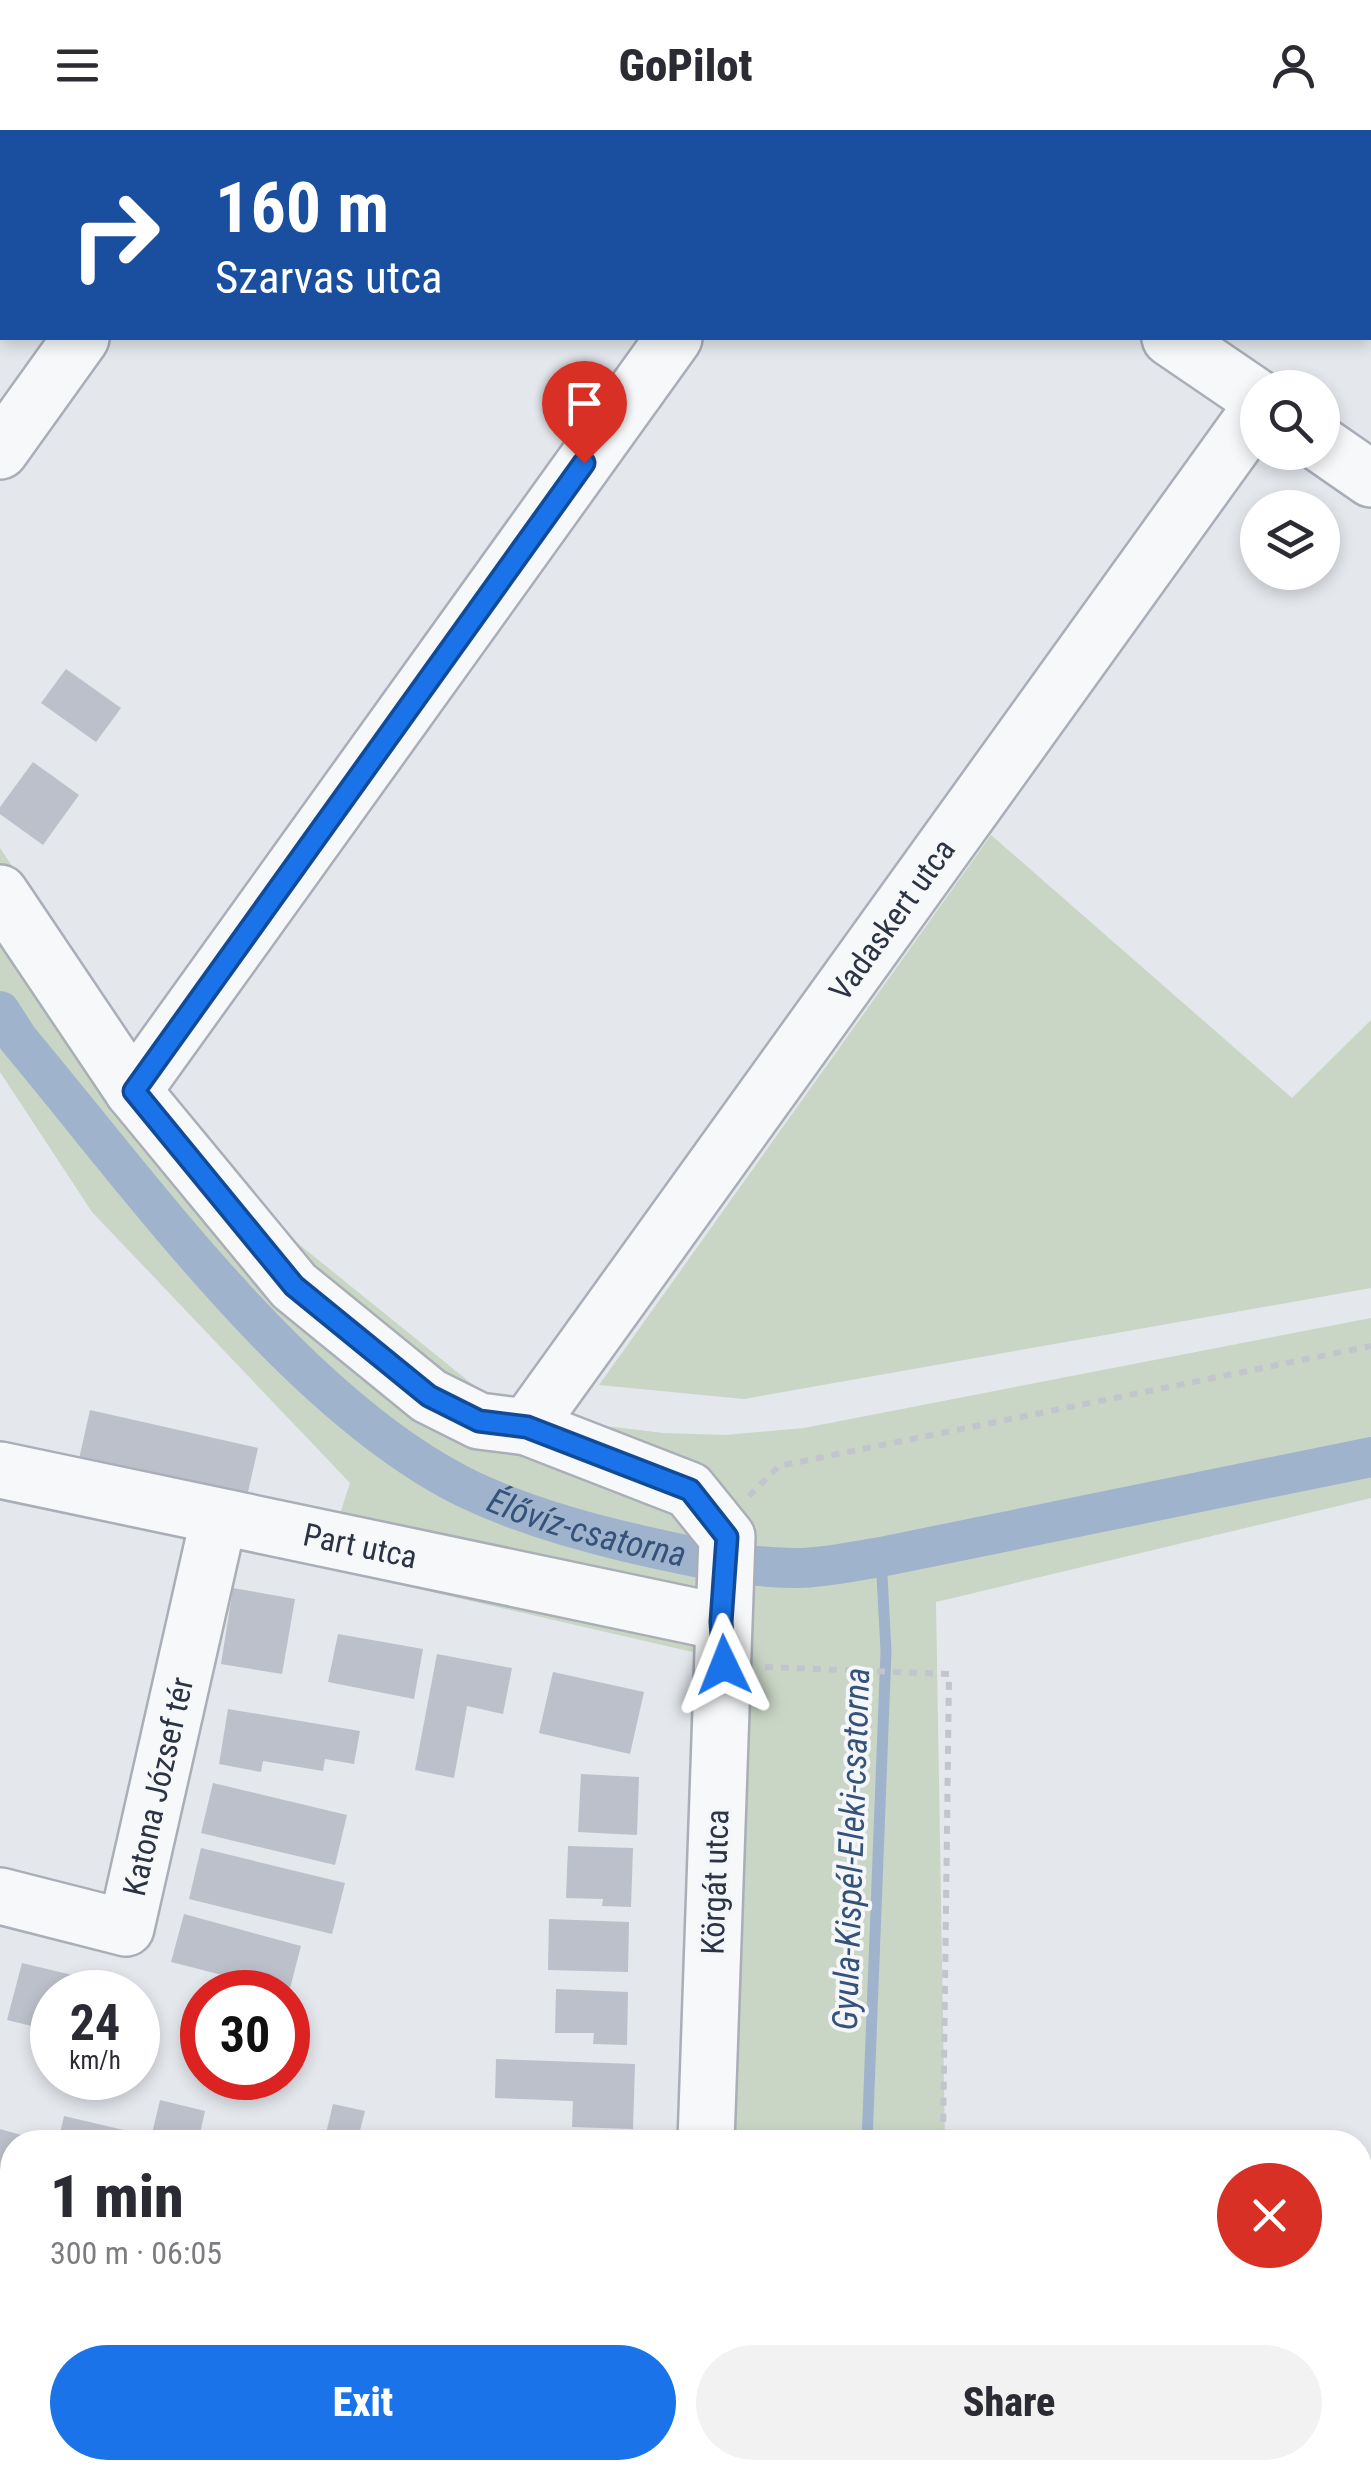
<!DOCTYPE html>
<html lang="en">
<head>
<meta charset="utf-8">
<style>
  body { margin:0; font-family:"Roboto Condensed",sans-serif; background:#f2f2f3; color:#2b2b33; height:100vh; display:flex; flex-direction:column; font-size:38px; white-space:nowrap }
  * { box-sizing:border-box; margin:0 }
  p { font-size:32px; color:#7c7c81 }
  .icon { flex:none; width:55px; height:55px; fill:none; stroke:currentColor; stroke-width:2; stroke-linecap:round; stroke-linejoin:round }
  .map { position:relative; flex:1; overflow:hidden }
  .panel { position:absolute; left:0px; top:2000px; width:1372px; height:350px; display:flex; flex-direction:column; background:#fff; border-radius:40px 40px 0 0; box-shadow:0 5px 15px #0003 }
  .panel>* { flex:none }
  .banner { position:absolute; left:0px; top:0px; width:1372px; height:210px; box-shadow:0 5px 15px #0003; background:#1a4fa0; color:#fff; overflow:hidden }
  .tools { position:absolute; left:1240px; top:240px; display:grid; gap:20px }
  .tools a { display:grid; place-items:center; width:100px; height:100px; border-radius:50%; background:#fff; box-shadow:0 5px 15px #0003; font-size:50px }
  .speed { position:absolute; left:30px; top:1840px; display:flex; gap:20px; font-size:50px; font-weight:700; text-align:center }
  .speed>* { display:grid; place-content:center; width:130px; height:130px; border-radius:50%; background:#fff; box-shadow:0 5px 15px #0003; line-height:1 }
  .speed small { font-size:25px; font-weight:400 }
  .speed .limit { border:15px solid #d22; background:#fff; color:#111 }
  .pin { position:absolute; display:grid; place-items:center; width:85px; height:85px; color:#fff; margin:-102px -42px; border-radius:50% 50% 50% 0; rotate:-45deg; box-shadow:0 0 10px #0007 }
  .pin .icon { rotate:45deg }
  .me { position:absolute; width:110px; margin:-55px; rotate:358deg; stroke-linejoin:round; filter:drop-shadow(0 0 8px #0008) }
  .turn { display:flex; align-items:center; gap:35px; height:210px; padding:0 50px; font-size:45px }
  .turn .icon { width:130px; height:130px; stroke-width:2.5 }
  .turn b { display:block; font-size:70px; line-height:85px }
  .round { display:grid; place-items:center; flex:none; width:105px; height:105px; border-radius:52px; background:#f2f2f3 }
  .head { display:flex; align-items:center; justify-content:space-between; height:170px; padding:0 50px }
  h1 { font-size:60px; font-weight:800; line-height:75px }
  .button { display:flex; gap:20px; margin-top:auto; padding:20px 50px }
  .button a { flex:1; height:115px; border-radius:60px; background:#1a73e8; color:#fff; font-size:40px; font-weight:800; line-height:115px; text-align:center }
  .button a+a { background:#f2f2f3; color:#2b2b33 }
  header { display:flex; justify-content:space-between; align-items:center; height:130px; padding:0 50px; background:#fff; font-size:45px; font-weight:800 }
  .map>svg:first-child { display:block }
</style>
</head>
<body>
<header><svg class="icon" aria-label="menu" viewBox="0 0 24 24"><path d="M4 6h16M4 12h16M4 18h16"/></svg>GoPilot<svg class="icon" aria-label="person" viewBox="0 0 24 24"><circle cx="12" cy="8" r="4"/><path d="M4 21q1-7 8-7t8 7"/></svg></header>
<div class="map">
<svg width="1371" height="2350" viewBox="0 0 1371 2350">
  <rect width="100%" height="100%" fill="#e4e7ec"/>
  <g fill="#c9d6c5">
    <path d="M991,705L1292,968L1371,890V1158L744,1269L599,1255Z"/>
    <path d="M0,718L139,926L285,1103L493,1271L581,1293L663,1303L725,1305L804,1298L1371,1188V1368L936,1472L945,2012H678L697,1523L323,1437L350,1353L92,1082L0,942Z"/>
    <path d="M665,2338H951V2350H664Z"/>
  </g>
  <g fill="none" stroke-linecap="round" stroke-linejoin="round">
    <g stroke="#9fb4cc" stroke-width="11">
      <path d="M867,2012L886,1521L881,1427"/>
      <path d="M854,2350L855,2338"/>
    </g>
    <path stroke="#9fb4cc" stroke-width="40" id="s1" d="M0,881L18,909C139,1053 299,1278 470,1360C521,1384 572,1399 627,1412C682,1425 741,1438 798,1438C825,1438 854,1431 881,1427L1371,1327"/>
  </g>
  <g fill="#bbc0ca">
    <path d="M66,539L121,578L96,612L41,573Z"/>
    <path d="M33,632L79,665L43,715L0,684V677Z"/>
    <path d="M90,1280L258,1318L243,1384L75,1347Z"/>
    <path d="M233,1458L295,1469L282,1544L221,1534Z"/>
    <path d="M338,1504L423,1519L414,1569L328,1552Z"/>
    <path d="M437,1524L512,1538L503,1584L467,1576L454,1648L415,1640Z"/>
    <path d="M553,1542L644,1562L630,1624L539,1603Z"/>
    <path d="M228,1579L360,1601L354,1634L325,1629L323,1641L263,1631L261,1642L219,1634Z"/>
    <path d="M581,1644L639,1647L637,1705L578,1702Z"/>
    <path d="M213,1653L347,1685L335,1735L201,1703Z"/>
    <path d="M568,1716L633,1718L631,1777L602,1776L603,1769L566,1768Z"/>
    <path d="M201,1718L345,1753L332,1804L189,1769Z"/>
    <path d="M184,1784L301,1816L289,1862L171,1832Z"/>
    <path d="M549,1789L629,1792L628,1842L548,1840Z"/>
    <path d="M22,1833L72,1845L68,1862H52V1901L7,1890Z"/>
    <path d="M556,1859L628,1862L627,1915L593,1914L594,1903H555Z"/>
    <path d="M496,1929L635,1934L633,1999L572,1997L573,1971L495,1968Z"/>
    <path d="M160,1970L205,1981L198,2012H150Z"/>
    <path d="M333,1974L365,1981L357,2012H324Z"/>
    <path d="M64,1986L132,2002L130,2012H58Z"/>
    <path d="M0,1999L35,2009L12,2012V2056L0,2053Z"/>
    <path d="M0,2155L12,2158V2188L1,2231Z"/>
    <path d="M419,2338H489L486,2350H417Z"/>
    <path d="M506,2338H570L567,2350H503Z"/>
  </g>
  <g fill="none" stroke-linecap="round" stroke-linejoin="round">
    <g stroke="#a9aeb7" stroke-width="60">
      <g id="minor">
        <path d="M874,0L877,2"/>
        <path d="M228,2L230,0"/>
        <path d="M821,2L823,0"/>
        <path d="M1170,208L1258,268"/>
        <path d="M1322,315L1371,349"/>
        <path d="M0,321L81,208"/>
        <path d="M0,763L133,961L294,1156L429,1266L479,1291L527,1297L689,1360L727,1407L706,2012"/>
        <path d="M133,961L674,208"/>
        <path id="s2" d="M527,1297L1258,281"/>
        <path id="s3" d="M0,1340L721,1492"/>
        <path id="s4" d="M0,1766L126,1798L219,1387"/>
        <path d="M0,2083L12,2086"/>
        <path d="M1360,2290L1371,2288"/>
        <path d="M692,2350V2338"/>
        <path d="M1045,2350L1111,2338"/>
      </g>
    </g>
    <g stroke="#c2c5cb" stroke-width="6" stroke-dasharray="8 8" stroke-linecap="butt">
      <path d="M749,1366L779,1336L1371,1216"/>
      <path d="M765,1537L949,1544L943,2012"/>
      <path d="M939,2350V2338"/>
    </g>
    <use href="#minor" stroke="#f7f8fa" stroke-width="55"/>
  </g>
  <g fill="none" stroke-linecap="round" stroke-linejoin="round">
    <g stroke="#114b97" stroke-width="25">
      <path id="route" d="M584,333L134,961L294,1156L429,1266L479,1291L527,1297L690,1360L727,1407L721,1492L724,1535"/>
    </g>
    <use href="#route" stroke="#1a73e8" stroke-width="18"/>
  </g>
  <g text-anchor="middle" stroke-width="8" stroke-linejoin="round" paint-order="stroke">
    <g font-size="32" fill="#2b3445" stroke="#f4f6f9">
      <text dy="11" stroke="none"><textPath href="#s2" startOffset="625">Vadaskert utca</textPath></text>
      <text dy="11" stroke="none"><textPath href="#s3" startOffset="368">Part utca</textPath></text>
      <text dy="11" stroke="none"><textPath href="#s4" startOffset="275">Katona József tér</textPath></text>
      <text transform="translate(715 1752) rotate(-88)" y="11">Körgát utca</text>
    </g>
    <g font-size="35" font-style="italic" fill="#34527a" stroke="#f4f6f9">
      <text dy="12" stroke="none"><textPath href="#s1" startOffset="800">Élővíz-csatorna</textPath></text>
      <text transform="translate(851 1719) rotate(-88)" y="12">Gyula-Kispél-Eleki-csatorna</text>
    </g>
  </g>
</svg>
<div class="tools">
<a><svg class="icon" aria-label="search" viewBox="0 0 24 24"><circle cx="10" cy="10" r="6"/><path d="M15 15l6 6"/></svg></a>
<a><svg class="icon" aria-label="layers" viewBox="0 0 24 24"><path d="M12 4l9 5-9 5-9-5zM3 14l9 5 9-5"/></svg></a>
</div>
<div class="speed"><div>24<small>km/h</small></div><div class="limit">30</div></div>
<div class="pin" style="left:584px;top:333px;background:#d93025"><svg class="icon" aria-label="arrive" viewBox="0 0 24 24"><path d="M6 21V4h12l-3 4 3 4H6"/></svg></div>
<svg class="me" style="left:724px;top:1535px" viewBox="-20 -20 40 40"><path d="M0-17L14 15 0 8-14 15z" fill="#1a73e8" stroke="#fff" stroke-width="4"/></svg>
<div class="banner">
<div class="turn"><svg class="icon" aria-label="right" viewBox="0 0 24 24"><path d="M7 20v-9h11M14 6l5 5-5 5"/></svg><div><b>160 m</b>Szarvas utca</div></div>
</div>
<section class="panel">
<div class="head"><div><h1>1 min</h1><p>300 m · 06:05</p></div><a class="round" style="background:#d93025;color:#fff"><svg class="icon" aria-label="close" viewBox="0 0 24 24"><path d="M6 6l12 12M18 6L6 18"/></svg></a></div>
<div class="button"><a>Exit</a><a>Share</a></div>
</section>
</div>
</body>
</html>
